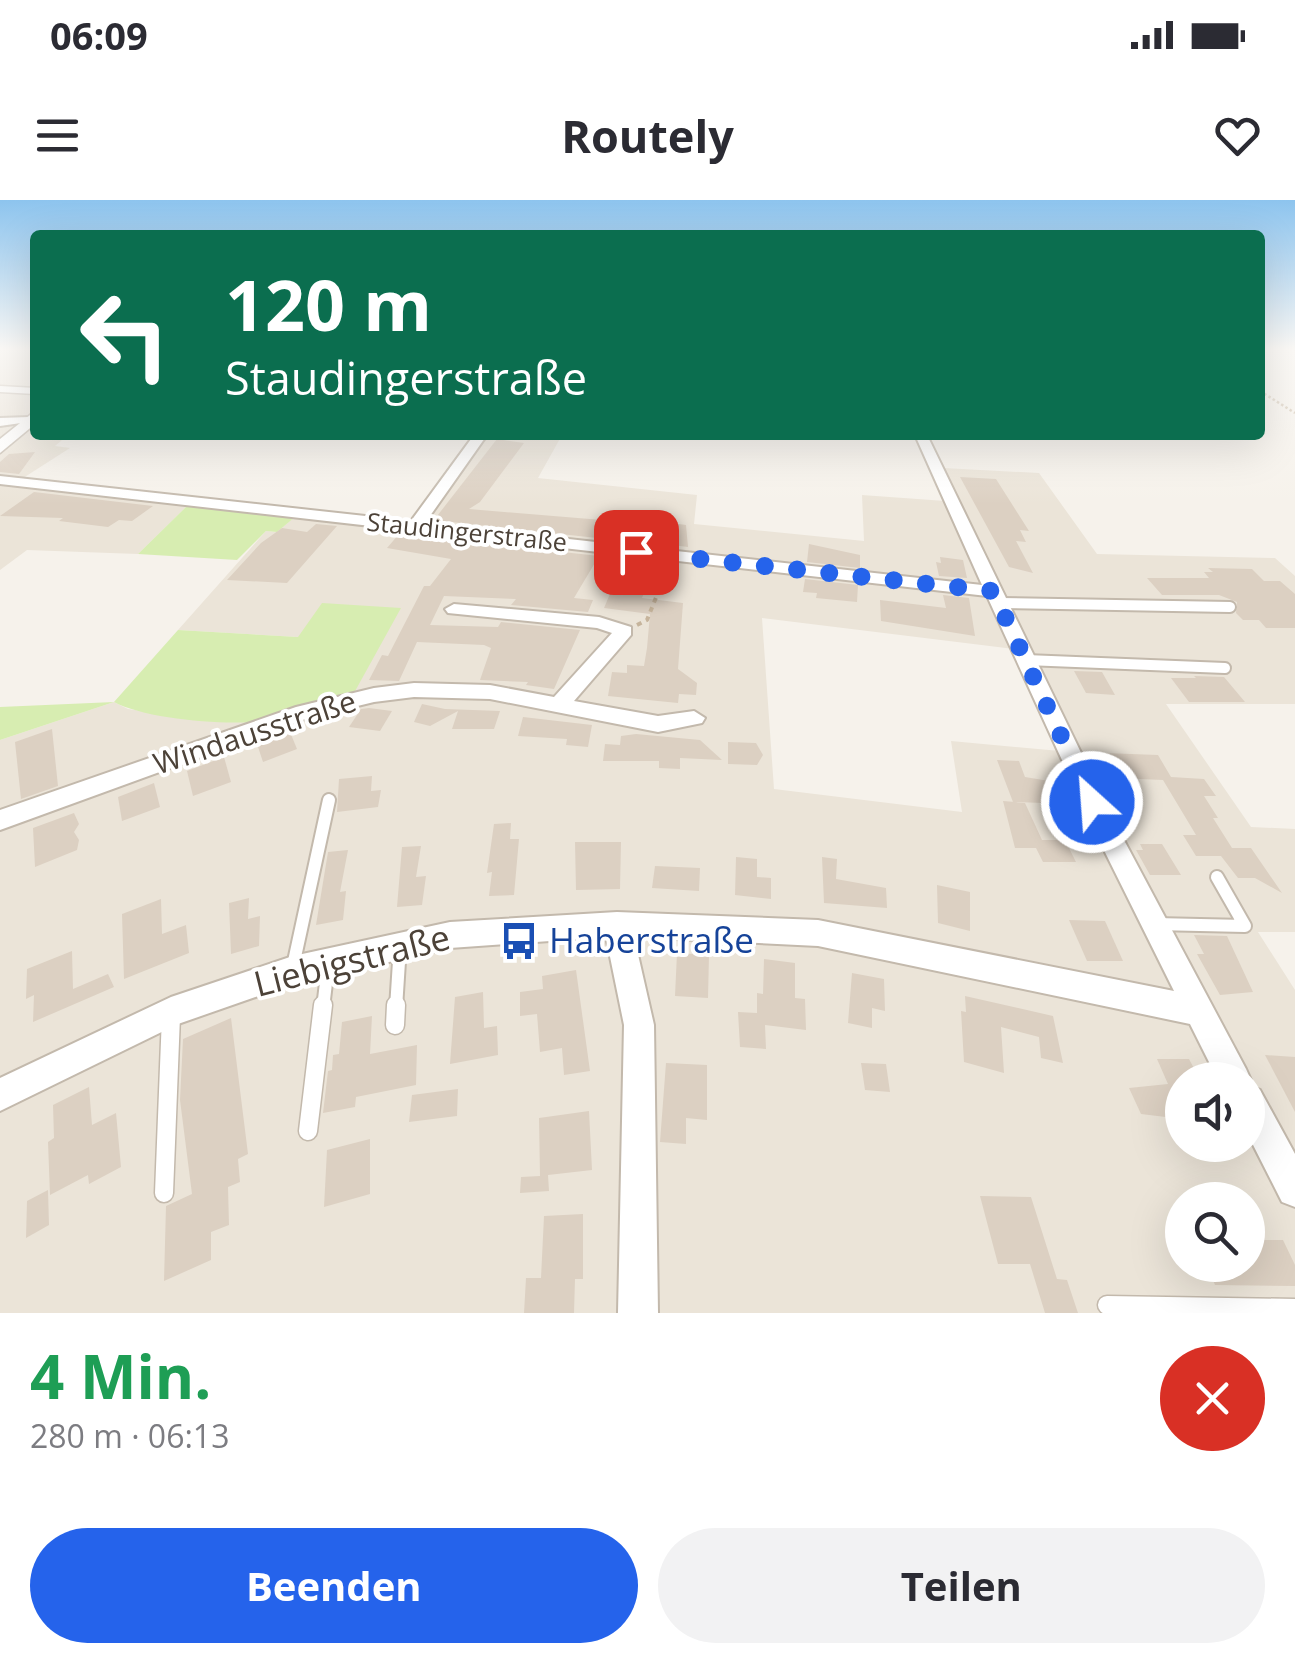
<!DOCTYPE html>
<html lang="de">
<head>
<meta charset="utf-8">
<style>
  body { margin:0; font-family:"Open Sans",sans-serif; background:#f2f2f3; color:#2b2b33; height:100vh; display:flex; flex-direction:column; font-size:38px; white-space:nowrap }
  * { box-sizing:border-box; margin:0 }
  p { font-size:32px; color:#7c7c81 }
  .icon { flex:none; width:55px; height:55px; fill:none; stroke:currentColor; stroke-width:2; stroke-linecap:round; stroke-linejoin:round }
  .map { position:relative; height:1113px; overflow:hidden }
  .sheet { display:flex; flex-direction:column; background:#fff; flex:1 }
  .sheet>* { flex:none }
  .top-card { position:absolute; left:30px; top:30px; width:1235px; height:210px; border-radius:10px; box-shadow:0 10px 40px #0002; background:#0b6e4f; color:#fff; overflow:hidden }
  .tools { position:absolute; left:1165px; top:862px; display:grid; gap:20px }
  .tools a { display:grid; place-items:center; width:100px; height:100px; border-radius:50%; background:#fff; box-shadow:0 10px 40px #0002; font-size:50px }
  .pin { position:absolute; display:grid; place-items:center; width:85px; height:85px; color:#fff; margin:-42px; border-radius:20px; box-shadow:0 5px 15px #0006 }
  .me { position:absolute; width:110px; margin:-55px; rotate:334deg; stroke-linejoin:round; filter:drop-shadow(0 0 8px #0008) }
  .turn { display:flex; align-items:center; gap:35px; height:210px; padding:0 30px; font-size:45px }
  .turn .icon { width:130px; height:130px; stroke-width:2.5 }
  .turn b { display:block; font-size:70px; line-height:85px }
  .round { display:grid; place-items:center; flex:none; width:105px; height:105px; border-radius:52px; background:#f2f2f3 }
  .overview { display:flex; align-items:center; justify-content:space-between; height:170px; padding:0 30px }
  h1 { font-size:60px; font-weight:700; line-height:75px; color:#1e9e55 }
  .cta { display:flex; gap:20px; margin-top:auto; padding:20px 30px }
  .cta a { flex:1; height:115px; border-radius:60px; background:#2563eb; color:#fff; font-size:40px; font-weight:700; line-height:115px; text-align:center }
  .cta a+a { background:#f2f2f3; color:#2b2b33 }
  .status { display:flex; justify-content:space-between; align-items:center; height:70px; padding:0 50px; background:#fff; direction:ltr }
  .status svg { height:28px; fill:currentColor }
  header { display:flex; justify-content:space-between; align-items:center; height:130px; padding:0 30px; background:#fff; font-size:45px; font-weight:700 }
  .map>svg:first-child { display:block }
</style>
</head>
<body>
<div class="status"><b>06:09</b><svg viewBox="0 0 49 12"><path d="M0 12V9h3v3zM5 12V6h3v6zM10 12V3h3v9zM15 12V0h3v12zM26 1h20v11H26zM47 4h2v5h-2z"/></svg></div>
<header><svg class="icon" aria-label="menu" viewBox="0 0 24 24"><path d="M4 6h16M4 12h16M4 18h16"/></svg>Routely<svg class="icon" aria-label="heart" viewBox="0 0 24 24"><path d="M12 20l-8-8c-3-5 5-10 8-4 3-6 11-1 8 4z"/></svg></header>
<div class="map">
<svg width="1295" height="1113" viewBox="0 0 1295 1113">
  <rect width="100%" height="100%" fill="#f6f2eb"/>
  <g fill="#ebe4d8" fill-rule="evenodd">
    <path d="M0,148H35V210L0,239Z"/>
    <path d="M35,220V235H68L55,246L70,248L20,280L0,277V252Z"/>
    <path d="M485,235H562L538,278L697,295L694,324L864,341L862,295L959,302L943,268L1039,273L1097,354L1275,358L1295,376V504H1166L1251,627L1295,629V732H1258L1295,790V1113H0V540L114,502L128,509L214,521H260L265,533L338,510L298,437L178,430L266,331L277,332L297,315L416,329ZM762,418L1014,449L1060,551L951,541L962,612L774,589ZM1182,880H1248V945H1182ZM1182,1000H1248V1065H1182Z"/>
    <path d="M0,283L188,305L138,354L27,350L0,370Z"/>
  </g>
  <g fill="#d7edb1">
    <path d="M188,305L295,317L277,332L266,331L237,360L138,354Z"/>
    <path d="M322,403L401,408L354,493C324,502 293,516 262,521C227,526 145,519 114,502L0,540V507L114,502L178,430L298,437Z"/>
  </g>
  <g fill="#dcd0c2">
    <path d="M497,239L524,243L480,302L469,309L614,321L606,339L434,320Z"/>
    <path d="M35,252L19,274L0,272V262L9,254Z"/>
    <path d="M960,277L996,279L1029,331L1020,330L1026,342L1016,341L1033,373L1009,367Z"/>
    <path d="M34,292L153,306L132,321L119,320L108,327L59,321L63,318L0,316Z"/>
    <path d="M664,322L686,325L688,347L656,343Z"/>
    <path d="M316,324L337,326L287,383L227,380L261,343L282,328L307,332Z"/>
    <path d="M399,334L599,356L574,398L593,400L588,412L511,405L516,399L444,396L430,425L498,427L501,422L580,430L554,489L526,485L528,482L480,480L491,448L484,445L417,442L399,481L369,480L382,455L388,456L424,386H430L451,359L387,348Z"/>
    <path d="M809,344L860,355V368L807,362Z"/>
    <path d="M940,357L963,360L967,378L939,376L936,362L941,363Z"/>
    <path d="M624,361L655,364L642,398L683,403L678,469L697,483L696,495L679,494L678,503L608,496L612,472L627,473V465L644,466L647,448L650,414L604,408Z"/>
    <path d="M1208,368L1252,369L1264,381H1280L1295,394V428H1266L1259,420H1243L1236,413L1237,402L1219,395H1162L1147,378H1209L1204,372H1213Z"/>
    <path d="M805,379L858,385L857,402L816,398L817,393L803,392Z"/>
    <path d="M943,395L969,398L975,436L881,421L880,400L946,408Z"/>
    <path d="M1074,471L1102,472L1115,495L1086,493Z"/>
    <path d="M1194,476L1224,477L1245,502H1189L1171,478H1196Z"/>
    <path d="M422,504L445,509L500,511L494,529H452L458,511L430,526L414,522Z"/>
    <path d="M361,509L369,508L392,511L380,531L349,527Z"/>
    <path d="M523,517L592,525L588,547L566,545L567,539L518,536Z"/>
    <path d="M52,529L58,586L21,599L15,542Z"/>
    <path d="M290,532L297,549L263,562L257,544Z"/>
    <path d="M636,534L700,540L722,560L680,558V569L659,568V561H603L605,544L620,545L621,536Z"/>
    <path d="M728,542L756,543L763,555L757,565L728,564Z"/>
    <path d="M1104,553L1158,555L1171,577L1204,579L1216,596H1204L1218,618H1213L1232,648H1251L1282,693L1255,678H1238L1221,656H1196L1183,635H1196L1163,580L1117,578Z"/>
    <path d="M224,557L231,582L193,596L187,571Z"/>
    <path d="M997,560L1019,561L1025,577L1061,583L1070,604L1013,602Z"/>
    <path d="M372,576L371,591L381,590L378,607L337,612L339,579Z"/>
    <path d="M154,583L160,607L122,621L118,597Z"/>
    <path d="M1003,601L1025,603L1042,640H1065L1076,662H1043L1036,648H1015Z"/>
    <path d="M74,613L79,624L74,632L79,640L77,650L35,667L33,628Z"/>
    <path d="M511,623L510,639H519L514,695L489,696L492,672L487,673L494,624Z"/>
    <path d="M575,642H621L620,689L576,690Z"/>
    <path d="M1140,644H1162L1181,675H1150L1136,650H1143Z"/>
    <path d="M421,646L416,677L426,676L422,705L397,707L402,647Z"/>
    <path d="M348,650L340,692L346,691L343,720L316,725L328,652Z"/>
    <path d="M736,657L757,659V677L771,678V699L735,695Z"/>
    <path d="M822,657L837,659L836,679L886,688L887,708L824,703Z"/>
    <path d="M655,666L700,668L699,691L652,688Z"/>
    <path d="M937,685L970,692V731L938,723Z"/>
    <path d="M249,698L248,719L260,716L259,746L231,754L229,703Z"/>
    <path d="M161,699L162,734L186,725L189,753L124,779L122,714Z"/>
    <path d="M1069,720L1105,721L1123,761H1087Z"/>
    <path d="M1194,735L1227,736L1253,792L1220,795L1197,754H1204Z"/>
    <path d="M72,751L73,789L108,774L114,787L33,822L34,795L26,799L27,769Z"/>
    <path d="M677,753L709,755L708,798L675,796Z"/>
    <path d="M764,759L795,763V798L805,799L806,830L765,825L766,849L740,847L738,812L757,813V793L763,794Z"/>
    <path d="M576,770L590,871L564,875L562,848L540,852L537,814L520,816V792L543,789L542,776Z"/>
    <path d="M852,773L884,779L885,811L872,808V828L848,823Z"/>
    <path d="M483,792L484,828L497,826L498,855L450,864L455,797Z"/>
    <path d="M965,796L1053,816L1063,863L1041,858L1039,837L1001,827L1004,873L964,862L961,811L966,812Z"/>
    <path d="M372,816L370,854L417,845L416,885L356,897L355,907L323,913L328,871L332,870L333,855L339,854L342,822Z"/>
    <path d="M231,818L248,954L238,959L240,982L228,987L229,1025L211,1032V1060L164,1081L166,1006L192,994L180,900L183,839Z"/>
    <path d="M1265,855L1295,857V912Z"/>
    <path d="M1157,859H1189L1200,880H1182V919L1141,914L1129,888L1168,884Z"/>
    <path d="M666,863L707,865V920L686,918V944L660,942Z"/>
    <path d="M861,863L886,864L890,892L865,890Z"/>
    <path d="M89,887L92,925L116,913L121,967L89,984L88,975L50,995L48,942L54,938L53,905Z"/>
    <path d="M458,889L457,916L409,922L412,895Z"/>
    <path d="M589,911L592,970L548,975L549,991L520,993L521,977L540,976L539,918Z"/>
    <path d="M370,939V994L324,1007L327,950Z"/>
    <path d="M48,990L49,1025L26,1038L27,1001Z"/>
    <path d="M980,996L1031,997L1057,1079L1067,1080L1078,1113H1045L1030,1064H998Z"/>
    <path d="M583,1014V1079H575L574,1113H524L526,1078H541L544,1016Z"/>
    <path d="M1248,1032H1260L1264,1040H1283L1295,1065V1086L1215,1085L1207,1065H1248Z"/>
  </g>
  <g fill="none" stroke-linecap="round" stroke-linejoin="round">
    <g stroke="#c3b9ac" stroke-width="9">
      <path id="service-far3" d="M0,189L35,191"/>
    </g>
    <g stroke="#c3b9ac" stroke-width="14">
      <g id="service-far2">
        <path d="M1000,403L1230,407"/>
        <path d="M1026,460L1225,468"/>
      </g>
    </g>
    <g stroke="#c3b9ac" stroke-width="16">
      <g id="service-far1">
        <path d="M1155,724L1245,726L1217,677"/>
        <path d="M293,766L329,600"/>
        <path d="M323,808L328,766"/>
        <path d="M396,808L400,746"/>
      </g>
    </g>
    <g stroke="#c3b9ac" stroke-width="21">
      <g id="service">
        <path d="M395,825L396,805"/>
        <path d="M308,931L323,805"/>
        <path d="M164,993L171,816"/>
        <path d="M1107,1105L1295,1108"/>
      </g>
    </g>
    <g stroke="#c3b9ac" stroke-width="4">
      <g id="minor">
        <path d="M0,218L29,217L35,221L0,226Z"/>
        <path d="M474,235H487L425,323L982,385L915,235H927L1117,627L1246,869L1251,880L1249,886L1260,890L1295,954V1007L1282,1002L1248,935V880H1218L1190,824L818,746L634,737L654,825L658,1113H618L624,825L606,737L450,748L293,784L178,824L0,911V878L171,797L293,756L450,722L617,712L818,720L1174,791L1094,630L987,396L0,284V276L411,321Z"/>
        <path d="M454,404L599,417L631,427V435L574,501L658,516L694,511L705,518L702,523L658,532L490,499L414,497L374,502L308,518L0,630V610L296,507L374,488L414,483L490,485L554,497L612,433L597,428L448,413L445,409Z"/>
      </g>
    </g>
    <g stroke="#c3b9ac" stroke-width="3">
      <path id="tertiary" d="M35,211V224L0,253V239Z"/>
    </g>
    <g stroke="#c6b49c" stroke-width="2.5" stroke-dasharray="2.5 2.5" stroke-linecap="butt">
      <path d="M1260,191L1295,213"/>
      <path d="M658,393L667,369"/>
    </g>
    <path stroke="#c6b49c" stroke-width="4" stroke-dasharray="5 5" stroke-linecap="butt" d="M637,425L647,420L659,390"/>
    <use href="#service-far3" stroke="#fff" stroke-width="6"/>
    <use href="#service-far2" stroke="#fff" stroke-width="10"/>
    <use href="#service-far1" stroke="#fff" stroke-width="12"/>
    <use href="#service" stroke="#fff" stroke-width="18"/>
    <use href="#minor" fill="#fff" fill-rule="evenodd"/>
    <use href="#tertiary" fill="#fff" fill-rule="evenodd"/>
  </g>
  <linearGradient id="sky" x2="0" y2="1"><stop stop-color="#8dc4ee"/><stop offset="0.49" stop-color="#fbf9f6"/><stop offset="1" stop-color="#fbf9f6" stop-opacity="0"/></linearGradient>
  <rect width="1295" height="304" fill="url(#sky)"/>
  <g fill="none" stroke-linecap="round" stroke-linejoin="round">
    <path stroke="#2563eb" stroke-width="18" stroke-dasharray="0 32.4" d="M636,352L993,391L1092,602"/>
  </g>
  <defs>
    <g id="bus-bare" transform="scale(3)"><path d="M-5-6H5V4H4V6H2V4H-2V6H-4V4H-5ZM-3.5-4V0h7V-4ZM-3.5 1.2v1.5H-2V1.2ZM2 1.2v1.5H3.5V1.2Z" fill="#1a4fb4" stroke="#fff" stroke-width="2.5" paint-order="stroke"/></g>
  </defs>
  <g fill-rule="evenodd">
    <use href="#bus-bare" x="519" y="741"/>
  </g>
  <g text-anchor="middle" stroke-width="8" stroke-linejoin="round" paint-order="stroke">
    <g font-size="25" fill="#4c4238" stroke="#fff">
      <text transform="translate(467 332) rotate(6)" y="9">Staudingerstraße</text>
    </g>
    <g font-size="30" fill="#4c4238" stroke="#fff">
      <text transform="translate(255 533) rotate(-18)" y="10">Windausstraße</text>
    </g>
    <g font-size="35" fill="#164399" stroke="#fff" text-anchor="start">
      <text x="549" y="753">Haberstraße</text>
    </g>
    <g font-size="35" fill="#4c4238" stroke="#fff">
      <text transform="translate(352 761) rotate(-14)" y="12">Liebigstraße</text>
    </g>
  </g>
</svg>
<div class="tools">
<a><svg class="icon" aria-label="sound" viewBox="0 0 24 24"><path d="M4 9h4l5-4v14l-5-4H4zM17 9q2 3 0 6"/></svg></a>
<a><svg class="icon" aria-label="search" viewBox="0 0 24 24"><circle cx="10" cy="10" r="6"/><path d="M15 15l6 6"/></svg></a>
</div>
<div class="pin" style="left:636px;top:352px;background:#d93025"><svg class="icon" aria-label="arrive" viewBox="0 0 24 24"><path d="M6 21V4h12l-3 4 3 4H6"/></svg></div>
<svg class="me" style="left:1092px;top:602px" viewBox="-20 -20 40 40"><circle r="17" fill="#2563eb" stroke="#fff" stroke-width="3"/><path d="M0-11L8 9 0 5-8 9z" fill="#fff"/></svg>
<div class="top-card">
<div class="turn"><svg class="icon" aria-label="left" viewBox="0 0 24 24"><path d="M17 20v-9H6M10 6l-5 5 5 5"/></svg><div><b>120 m</b>Staudingerstraße</div></div>
</div>
</div>
<section class="sheet">
<div class="overview"><div><h1>4 Min.</h1><p>280 m · 06:13</p></div><a class="round" style="background:#d93025;color:#fff"><svg class="icon" aria-label="close" viewBox="0 0 24 24"><path d="M6 6l12 12M18 6L6 18"/></svg></a></div>
<div class="cta"><a>Beenden</a><a>Teilen</a></div>
</section>
</body>
</html>
